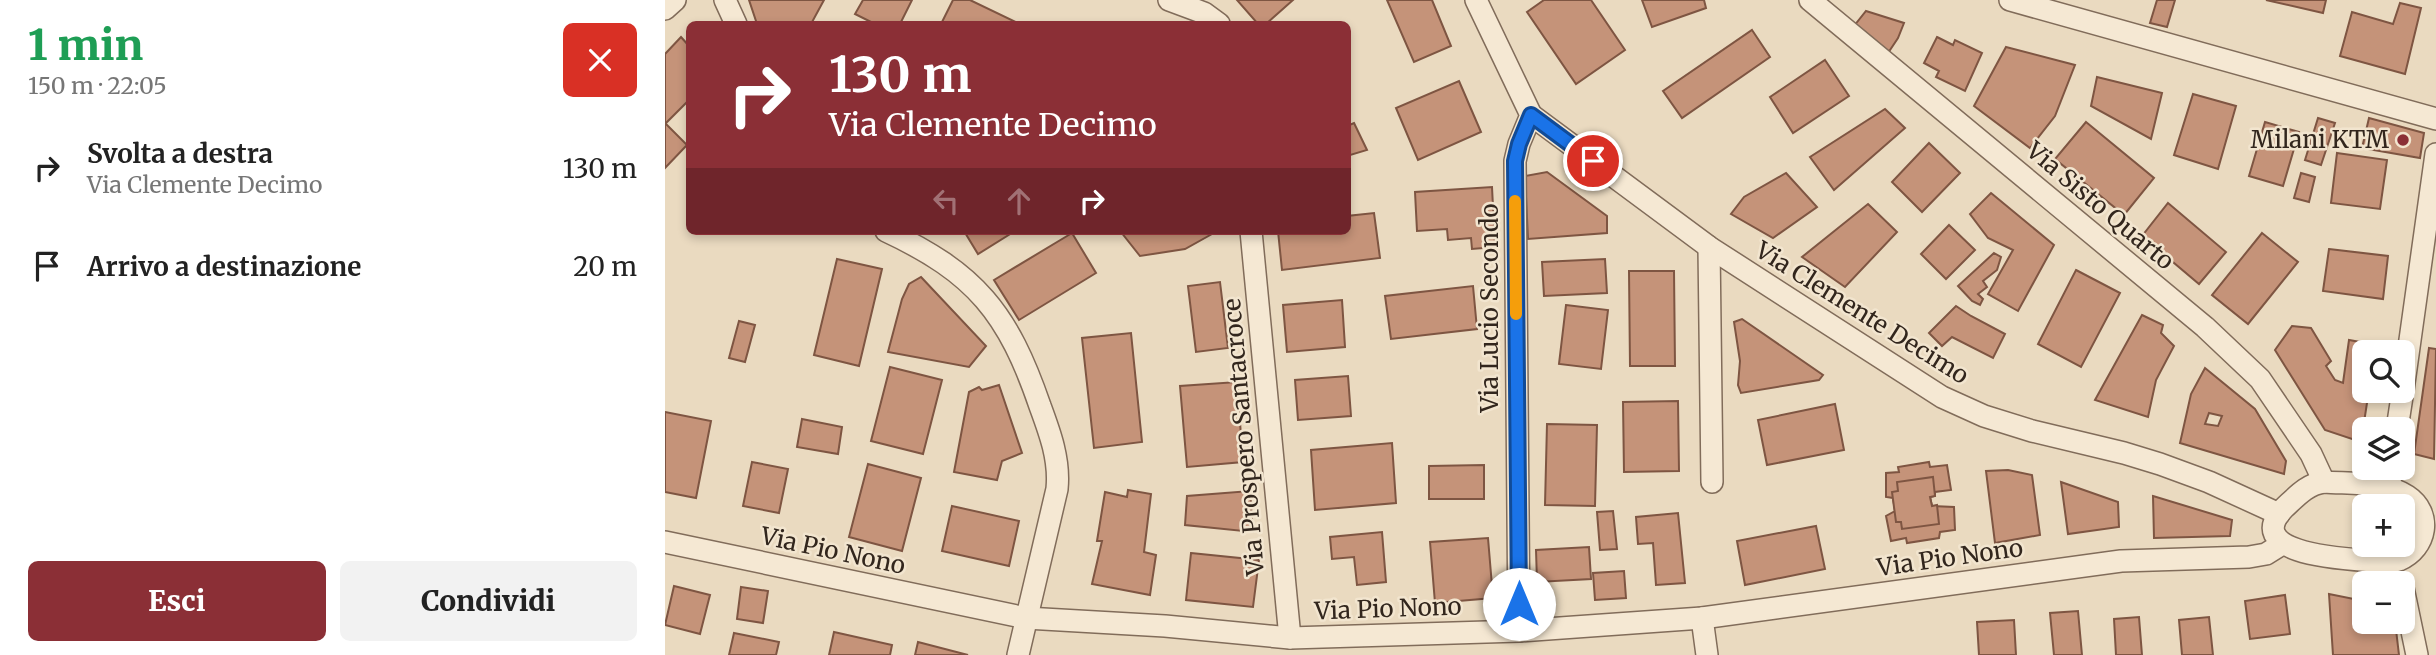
<!DOCTYPE html>
<html lang="it">
<head>
<meta charset="utf-8">
<style>
  body { margin:0; font-family:Merriweather,serif; background:#f2f2f2; color:#222; height:100vh; display:flex; flex-direction:column; font-size:26px; white-space:nowrap }
  * { box-sizing:border-box; margin:0 }
  p { font-size:23px; color:#767676 }
  .icon { flex:none; width:38px; height:38px; fill:none; stroke:currentColor; stroke-width:2; stroke-linecap:round; stroke-linejoin:round }
  .map { position:relative; flex:1; overflow:hidden }
  .drawer { display:flex; flex-direction:column; background:#fff; width:665px }
  .drawer>* { flex:none }
  .guide { position:absolute; left:21px; top:21px; width:665px; height:214px; border-radius:10px; box-shadow:0 4px 10px #0003; background:#8b2f36; color:#fff; overflow:hidden }
  .buttons { position:absolute; left:1687px; top:340px; display:grid; gap:14px }
  .buttons a { display:grid; place-items:center; width:63px; height:63px; border-radius:10px; background:#fff; box-shadow:0 4px 10px #0003; font-size:35px }
  .pin { position:absolute; display:grid; place-items:center; width:60px; height:60px; color:#fff; margin:-30px; border:4px solid #fff; border-radius:50%; box-shadow:0 2px 7px #0007 }
  .me { position:absolute; width:77px; margin:-38px; rotate:0deg; stroke-linejoin:round; filter:drop-shadow(0 0 5px #0008) }
  .turn { display:flex; align-items:center; gap:24px; height:147px; padding:0 28px; font-size:32px }
  .turn .icon { width:91px; height:91px; stroke-width:2.5 }
  .turn b { display:block; font-size:49px; line-height:60px }
  .lanes { display:flex; align-items:center; height:66px; padding:0 28px; background:#0003; justify-content:center; gap:35px; direction:ltr }
  .lanes .off { opacity:.35 }
  .round { display:grid; place-items:center; flex:none; width:74px; height:74px; border-radius:10px; background:#f2f2f2 }
  .head { display:flex; align-items:center; justify-content:space-between; height:119px; padding:0 28px }
  h1 { font-size:42px; font-weight:800; line-height:52px; color:#1e9e55 }
  .cta { display:flex; gap:14px; margin-top:auto; padding:14px 28px }
  .cta a { flex:1; height:80px; border-radius:10px; background:#8b2f36; color:#fff; font-size:28px; font-weight:800; line-height:80px; text-align:center }
  .cta a+a { background:#f2f2f2; color:#222 }
  ul { padding:0; list-style:none }
  li { display:flex; align-items:center; gap:21px; height:98px; padding:0 28px }
  li div { flex:1 }
  li b { display:block; font-size:26px }
  li em { font-style:normal }
  main { display:flex; flex:1; min-height:0 }
  .map>svg:first-child { display:block }
</style>
</head>
<body>
<main>
<section class="drawer">
<div class="head"><div><h1>1 min</h1><p>150 m · 22:05</p></div><a class="round" style="background:#d93025;color:#fff"><svg class="icon" aria-label="close" viewBox="0 0 24 24"><path d="M6 6l12 12M18 6L6 18"/></svg></a></div>
<ul>
<li><svg class="icon" aria-label="right" viewBox="0 0 24 24"><path d="M7 20v-9h11M14 6l5 5-5 5"/></svg><div><b>Svolta a destra</b><p>Via Clemente Decimo</p></div><em>130 m</em></li>
<li><svg class="icon" aria-label="arrive" viewBox="0 0 24 24"><path d="M6 21V4h12l-3 4 3 4H6"/></svg><div><b>Arrivo a destinazione</b></div><em>20 m</em></li>
</ul>
<div class="cta"><a>Esci</a><a>Condividi</a></div>
</section>
<div class="map">
<svg width="1771" height="655" viewBox="0 0 1771 655">
  <rect width="100%" height="100%" fill="#eadac0"/>
  <g fill="#c59379" stroke="#7e5542" stroke-width="2" fill-rule="evenodd">
    <path d="M84,0H159L146,24L127,23L128,24H92Z"/>
    <path d="M198,0H247L235,24H210L190,14Z"/>
    <path d="M288,0H305L355,24H276Z"/>
    <path d="M572,0H628L601,24H593Z"/>
    <path d="M722,0H767L786,46L749,62Z"/>
    <path d="M879,0H926L960,50L911,84L862,12Z"/>
    <path d="M977,0H1039L1041,8L987,27Z"/>
    <path d="M1492,0H1510L1502,27L1485,23Z"/>
    <path d="M1601,0H1661L1658,13Z"/>
    <path d="M1735,3L1756,8L1740,74L1675,56L1687,12L1728,24Z"/>
    <path d="M1201,11L1239,23L1233,38L1223,53L1189,26Z"/>
    <path d="M1087,30L1105,57L1017,118L998,91Z"/>
    <path d="M16,37L24,46V100L0,124V54Z"/>
    <path d="M1272,37L1288,45L1290,40L1317,53L1300,91L1271,77L1274,71L1259,63Z"/>
    <path d="M1341,47L1410,65L1390,116L1365,148L1309,106Z"/>
    <path d="M1160,60L1184,96L1128,133L1105,97Z"/>
    <path d="M1432,77L1497,93L1486,139L1426,106Z"/>
    <path d="M794,81L816,132L753,160L731,108Z"/>
    <path d="M1528,94L1571,106L1553,169L1509,155Z"/>
    <path d="M1220,109L1240,128L1169,190L1145,157Z"/>
    <path d="M1653,118L1670,123L1656,165L1640,160Z"/>
    <path d="M1704,118L1759,133L1755,158L1697,148Z"/>
    <path d="M1421,122L1489,178L1459,215L1390,159Z"/>
    <path d="M1600,122L1634,132L1618,186L1584,176Z"/>
    <path d="M689,123L702,150L682,156V126Z"/>
    <path d="M1,124L22,145L0,168V124Z"/>
    <path d="M1264,143L1295,173L1257,212L1227,182Z"/>
    <path d="M1672,153L1722,160L1715,209L1666,203Z"/>
    <path d="M882,172L942,216V233L863,239L860,176Z"/>
    <path d="M1121,173L1152,207L1108,238L1066,214L1079,197Z"/>
    <path d="M1636,173L1650,177L1644,202L1629,198Z"/>
    <path d="M827,187L830,247L807,249L806,238L783,240L782,229L752,231L750,192Z"/>
    <path d="M1326,193L1389,245L1353,311L1323,294L1348,250L1323,238L1305,214Z"/>
    <path d="M1503,203L1561,252L1534,284L1477,236Z"/>
    <path d="M1203,204L1232,232L1180,287L1137,257Z"/>
    <path d="M709,213L715,258L617,270L613,231H682V216Z"/>
    <path d="M1284,225L1310,250L1281,279L1256,254Z"/>
    <path d="M299,231H350L313,254Z"/>
    <path d="M547,231V234L520,249L475,256L456,232Z"/>
    <path d="M407,233L431,273L354,320L329,280Z"/>
    <path d="M1597,233L1633,262L1583,324L1547,295Z"/>
    <path d="M1664,249L1723,256L1718,299L1658,291Z"/>
    <path d="M1329,253L1336,257L1332,270L1318,281L1322,287L1313,294L1318,299L1315,305L1307,301L1293,286Z"/>
    <path d="M172,259L217,269L194,366L149,355Z"/>
    <path d="M940,259L942,293L879,296L877,262Z"/>
    <path d="M1411,270L1455,293L1416,367L1373,344Z"/>
    <path d="M964,271H1009L1010,366H965Z"/>
    <path d="M256,277L321,346L304,367L223,352L237,299L244,284Z"/>
    <path d="M555,282L563,348L531,352L523,286Z"/>
    <path d="M808,286L812,329L726,339L720,296Z"/>
    <path d="M677,300L680,347L622,352L618,305Z"/>
    <path d="M901,305L943,310L936,369L894,364Z"/>
    <path d="M1291,306L1306,316L1340,334L1328,358L1287,337L1277,346L1264,333Z"/>
    <path d="M1477,315L1498,325L1496,333L1509,346L1491,380L1483,417L1430,400Z"/>
    <path d="M1077,319L1158,375L1154,380L1076,393L1073,385L1075,361L1069,322Z"/>
    <path d="M74,321L90,325L80,362L64,358Z"/>
    <path d="M1627,326L1646,328L1666,361L1661,366L1670,380L1678,383L1684,340L1712,345L1711,352H1699V390H1704L1696,442L1660,430L1610,350Z"/>
    <path d="M466,333L477,442L429,448L417,338Z"/>
    <path d="M1764,348L1771,349L1769,459L1749,454Z"/>
    <path d="M225,367L277,380L258,454L206,441Z"/>
    <path d="M1540,368L1590,409L1621,461L1619,474L1515,443L1526,394ZM1544,413L1557,416L1553,426L1540,424Z"/>
    <path d="M683,376L686,416L633,420L630,380Z"/>
    <path d="M572,382L578,462L522,467L515,386Z"/>
    <path d="M334,385L357,453L337,461L332,480L289,472L304,392L314,387L317,390Z"/>
    <path d="M1013,401L1014,471L959,472L958,402Z"/>
    <path d="M1170,404L1179,450L1102,465L1093,420Z"/>
    <path d="M0,412L46,421L31,498L0,492Z"/>
    <path d="M137,419L177,427L173,454L132,447Z"/>
    <path d="M882,424L932,425L930,506L880,505Z"/>
    <path d="M727,443L731,503L650,510L646,450Z"/>
    <path d="M87,462L123,469L114,513L78,506Z"/>
    <path d="M1264,462L1265,467L1282,465L1286,490L1270,492V496L1265,497L1267,506L1289,507L1290,530L1275,532L1274,538L1242,543L1241,538L1226,541L1221,516L1230,511L1228,498L1221,497V473L1234,472L1233,467Z"/>
    <path d="M203,464L256,478L237,551L184,537Z"/>
    <path d="M819,465V499H764V466Z"/>
    <path d="M1343,470L1367,475L1375,535L1330,543L1321,471Z"/>
    <path d="M1268,477L1270,496L1265,497L1267,506L1272,505L1274,524L1237,529L1236,522H1231L1227,492L1233,491L1232,482Z"/>
    <path d="M1396,482L1453,502L1454,527L1403,534Z"/>
    <path d="M463,490L486,494L479,552L491,555L485,595L427,584L437,541H432L440,492L462,497Z"/>
    <path d="M585,491L588,532L520,525L522,496Z"/>
    <path d="M1488,496L1567,520L1565,536L1489,538Z"/>
    <path d="M287,506L354,521L344,566L277,551Z"/>
    <path d="M948,511L952,549L935,550L932,512Z"/>
    <path d="M1013,513L1020,583L991,585L988,543L973,544L971,517Z"/>
    <path d="M1151,526L1160,569L1080,585L1072,541Z"/>
    <path d="M717,532L721,582L692,585L689,557L667,559L665,537Z"/>
    <path d="M823,538L828,598L770,603L765,542Z"/>
    <path d="M924,547L926,579L872,582L871,550Z"/>
    <path d="M526,553L594,560L588,607L521,600Z"/>
    <path d="M959,571L961,598L930,600L928,573Z"/>
    <path d="M9,586L45,595L35,634L0,625Z"/>
    <path d="M76,587L103,591L98,623L72,619Z"/>
    <path d="M1664,594L1699,601V621H1730L1734,655H1668Z"/>
    <path d="M1620,595L1625,634L1585,639L1580,601Z"/>
    <path d="M1413,611L1417,655H1389L1385,613Z"/>
    <path d="M1474,617L1477,655H1451L1449,619Z"/>
    <path d="M1544,617L1548,655H1517L1514,620Z"/>
    <path d="M1349,620L1351,655H1314L1312,622Z"/>
    <path d="M169,632L227,645L225,655H164Z"/>
    <path d="M69,633L114,642L111,655H64Z"/>
    <path d="M253,642L303,655H250Z"/>
  </g>
  <g fill="none" stroke-linecap="round" stroke-linejoin="round">
    <g stroke="#816c5a" stroke-width="24">
      <g id="minor">
        <path d="M60,0L71,24"/>
        <path d="M504,0L539,13L554,24"/>
        <path d="M811,0L866,115L854,144L850,161L854,631"/>
        <path d="M1145,0L1540,327L1595,379L1646,454L1659,482"/>
        <path d="M1345,0L1771,119"/>
        <path d="M0,9L10,0"/>
        <path d="M866,115L1044,247L1277,397L1319,416L1367,431L1459,453L1495,464L1544,482L1614,514"/>
        <path d="M221,231C311,273 343,313 375,406C385,433 395,460 392,489L353,655"/>
        <path d="M586,231L625,638"/>
        <path d="M1044,247L1047,482"/>
        <path d="M1738,390L1771,154"/>
        <path d="M1732,429L1738,390"/>
        <path d="M1659,482C1684,484 1720,481 1742,496C1768,513 1762,548 1734,560C1726,563 1716,562 1708,561C1684,559 1574,555 1619,508C1631,497 1642,484 1659,482Z"/>
        <path d="M1724,489L1727,467"/>
        <path d="M0,542L361,618L500,626L625,638L854,631L1037,618L1456,561L1584,557L1601,554L1617,544"/>
        <path d="M1738,588L1752,655"/>
        <path d="M1037,618L1042,655"/>
      </g>
    </g>
    <use href="#minor" stroke="#f5e8d3" stroke-width="21"/>
  </g>
  <g fill="none" stroke-linecap="round" stroke-linejoin="round">
    <g stroke="#114b97" stroke-width="18">
      <path id="route" d="M854,604L850,161L854,144L866,115L928,161"/>
    </g>
    <use href="#route" stroke="#1a73e8" stroke-width="12"/>
    <path stroke="#f59e0b" stroke-width="12" d="M850,201L851,314"/>
  </g>
  <circle fill="#8b2f36" stroke="#f2e5cf" stroke-width="2.5" cx="1738" cy="140" r="7"/>
  <g text-anchor="middle" stroke-width="5" stroke-linejoin="round" paint-order="stroke">
    <g font-size="24" fill="#32261d" stroke="#f2e5cf" text-anchor="end">
      <text x="1724" y="148">Milani KTM</text>
    </g>
    <g font-size="24" fill="#32261d" stroke="#f2e5cf">
      <text transform="translate(1435 206) rotate(40)" y="8">Via Sisto Quarto</text>
      <text transform="translate(825 308) rotate(-90)" y="8">Via Lucio Secondo</text>
      <text transform="translate(1197 313) rotate(32)" y="8">Via Clemente Decimo</text>
      <text transform="translate(579 437) rotate(-95)" y="8">Via Prospero Santacroce</text>
      <text transform="translate(168 551) rotate(12)" y="8">Via Pio Nono</text>
      <text transform="translate(1285 558) rotate(-8)" y="8">Via Pio Nono</text>
      <text transform="translate(723 609) rotate(-2)" y="8">Via Pio Nono</text>
    </g>
  </g>
</svg>
<div class="buttons">
<a><svg class="icon" aria-label="search" viewBox="0 0 24 24"><circle cx="10" cy="10" r="6"/><path d="M15 15l6 6"/></svg></a>
<a><svg class="icon" aria-label="layers" viewBox="0 0 24 24"><path d="M12 4l9 5-9 5-9-5zM3 14l9 5 9-5"/></svg></a>
<a>+</a>
<a>−</a>
</div>
<div class="pin" style="left:928px;top:161px;background:#d93025"><svg class="icon" aria-label="arrive" viewBox="0 0 24 24"><path d="M6 21V4h12l-3 4 3 4H6"/></svg></div>
<svg class="me" style="left:854px;top:604px" viewBox="-20 -20 40 40"><circle r="19" fill="#fff"/><path d="M0-13L10 11 0 6-10 11z" fill="#1a73e8"/></svg>
<div class="guide">
<div class="turn"><svg class="icon" aria-label="right" viewBox="0 0 24 24"><path d="M7 20v-9h11M14 6l5 5-5 5"/></svg><div><b>130 m</b>Via Clemente Decimo</div></div>
<div class="lanes"><svg class="icon off" aria-label="left" viewBox="0 0 24 24"><path d="M17 20v-9H6M10 6l-5 5 5 5"/></svg><svg class="icon off" aria-label="ahead" viewBox="0 0 24 24"><path d="M12 20V5M6 11l6-6 6 6"/></svg><svg class="icon" aria-label="right" viewBox="0 0 24 24"><path d="M7 20v-9h11M14 6l5 5-5 5"/></svg></div>
</div>
</div>
</main>
</body>
</html>
